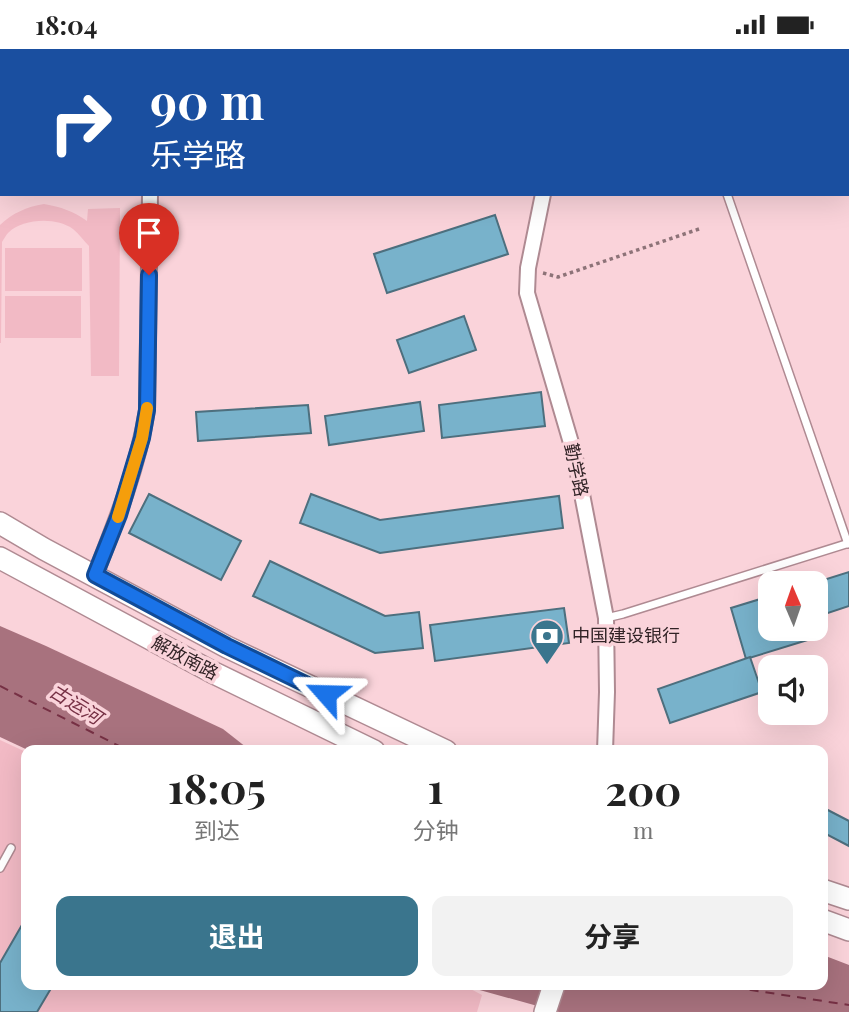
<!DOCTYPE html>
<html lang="zh">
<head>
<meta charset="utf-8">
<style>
  body { margin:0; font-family:"Playfair Display","Noto Sans SC",serif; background:#f2f2f2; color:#222; height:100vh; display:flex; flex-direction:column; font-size:26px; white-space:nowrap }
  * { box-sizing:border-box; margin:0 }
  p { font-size:23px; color:#767676 }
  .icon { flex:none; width:38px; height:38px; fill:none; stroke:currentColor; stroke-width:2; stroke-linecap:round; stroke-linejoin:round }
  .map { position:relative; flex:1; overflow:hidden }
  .panel { position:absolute; left:21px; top:696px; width:807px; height:245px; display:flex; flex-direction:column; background:#fff; border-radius:14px; box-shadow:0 7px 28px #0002 }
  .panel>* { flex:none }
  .hud { position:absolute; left:0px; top:0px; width:850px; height:147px; box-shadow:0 7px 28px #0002; background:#1a4fa0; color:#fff; overflow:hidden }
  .needle { width:46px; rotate:358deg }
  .controls { position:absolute; left:758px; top:522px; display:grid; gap:14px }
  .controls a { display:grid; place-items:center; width:70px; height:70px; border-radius:14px; background:#fff; box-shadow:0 7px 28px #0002; font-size:35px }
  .pin { position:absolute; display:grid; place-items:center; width:60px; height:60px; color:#fff; margin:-72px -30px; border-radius:50% 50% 50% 0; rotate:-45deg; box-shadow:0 0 7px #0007 }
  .pin .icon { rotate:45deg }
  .me { position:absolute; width:77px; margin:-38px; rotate:295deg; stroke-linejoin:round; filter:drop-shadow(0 0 5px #0008) }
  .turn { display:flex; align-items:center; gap:24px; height:147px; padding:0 35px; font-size:32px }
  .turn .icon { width:91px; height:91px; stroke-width:2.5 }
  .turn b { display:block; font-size:49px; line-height:60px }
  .eta { display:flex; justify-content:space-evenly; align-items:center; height:119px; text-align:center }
  .eta b { font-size:42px; font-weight:700; line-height:49px }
  .action { display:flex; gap:14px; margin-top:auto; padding:14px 35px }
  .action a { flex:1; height:80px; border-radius:14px; background:#3a758d; color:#fff; font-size:28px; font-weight:700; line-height:80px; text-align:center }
  .action a+a { background:#f2f2f2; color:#222 }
  .status { display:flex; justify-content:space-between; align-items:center; height:49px; padding:0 35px; background:#fff; direction:ltr }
  .status svg { height:19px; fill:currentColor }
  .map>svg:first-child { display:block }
</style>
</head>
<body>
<div class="status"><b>18:04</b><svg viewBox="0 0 49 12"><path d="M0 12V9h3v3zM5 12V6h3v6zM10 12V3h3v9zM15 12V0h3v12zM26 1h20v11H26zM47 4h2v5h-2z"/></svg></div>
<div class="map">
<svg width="849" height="963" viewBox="0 0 849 963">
  <rect width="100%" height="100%" fill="#fad3da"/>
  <g fill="#f2bac5">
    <path d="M44,155C61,158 73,162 87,172L88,160L120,159L119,327H91L89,197C84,192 79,185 73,180C57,168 23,169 8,184C6,186 4,190 2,193L1,294H0V176C13,164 26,158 44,155Z"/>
    <rect x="5" y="199" width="77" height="43"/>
    <rect x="5" y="247" width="76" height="42"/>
    <path d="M0,691L26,703V936H463L482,946L477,963H0Z"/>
  </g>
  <g fill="#a8727e">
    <path d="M0,577L46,597L223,680L251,702H30L0,688Z"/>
    <path d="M823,906L849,916V963H559L476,940L470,936H822Z"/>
  </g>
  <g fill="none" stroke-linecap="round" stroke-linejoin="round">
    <g stroke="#763044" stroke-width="2" stroke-dasharray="9 7" stroke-linecap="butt">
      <path d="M0,637L129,702"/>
      <path d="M718,936L849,956"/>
    </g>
  </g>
  <g fill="#78b2cb" stroke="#4d6f7e" stroke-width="2">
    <path d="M191,0H452L450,2H191Z"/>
    <path d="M646,0H752L750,2H647Z"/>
    <path d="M495,166L508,205L387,244L374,205Z"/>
    <path d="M464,267L476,301L409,324L397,291Z"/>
    <path d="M541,343L545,377L442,389L439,356Z"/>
    <path d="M420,353L424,382L329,396L325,367Z"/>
    <path d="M308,356L311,384L198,392L196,363Z"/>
    <path d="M149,445L241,492L221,531L129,484Z"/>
    <path d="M311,445L380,471L559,447L563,479L380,504L300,474Z"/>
    <path d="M270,512L385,567L419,563L423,599L375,604L253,547Z"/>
    <path d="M849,523V557L816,568L814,534Z"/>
    <path d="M770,547V579H811L814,589L746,610L731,559Z"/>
    <path d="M564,559L569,594L435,612L430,576Z"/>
    <path d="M750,608L762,643L670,674L658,640Z"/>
    <path d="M822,758L849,772V797L822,783Z"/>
    <path d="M26,869V936H53L37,963H0V914Z"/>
  </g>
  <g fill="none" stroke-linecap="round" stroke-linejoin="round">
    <g stroke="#af8a92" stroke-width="10">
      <g id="lane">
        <path d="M727,145L848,495"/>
        <path d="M606,569L623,565L849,494"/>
        <path d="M0,819L11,799"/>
      </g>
    </g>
    <g stroke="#af8a92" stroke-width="18">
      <g id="street">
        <path d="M555,0V2"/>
        <path d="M152,2L153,0"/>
        <path d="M543,145L528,219L527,244L574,404L606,569L607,643L605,702"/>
        <path d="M95,526C116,473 138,418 147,361L150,145"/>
      </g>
    </g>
    <g stroke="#af8a92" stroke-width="24">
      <g id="secondary">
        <path d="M0,474L44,500L227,598L446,702"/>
        <path d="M0,509L212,623L374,702"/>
        <path d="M822,841L849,850"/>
        <path d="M822,871L849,881"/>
        <path d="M545,963L554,936"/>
      </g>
    </g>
    <path stroke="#8d7378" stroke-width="3.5" stroke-dasharray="3.5 3.5" stroke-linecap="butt" d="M543,224L558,228L702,179"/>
    <use href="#lane" stroke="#fff" stroke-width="7"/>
    <use href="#street" stroke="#fff" stroke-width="14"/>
    <use href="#secondary" stroke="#fff" stroke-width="21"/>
  </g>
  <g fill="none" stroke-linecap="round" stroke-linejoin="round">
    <g stroke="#114b97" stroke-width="18">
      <path id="route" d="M149,226L147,361L142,389L119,466L95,526L227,597L326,645"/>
    </g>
    <use href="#route" stroke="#1a73e8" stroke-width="12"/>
    <path stroke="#f59e0b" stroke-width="12" d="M118,468L142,389L147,359"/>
  </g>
  <defs>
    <g id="bank-pin" transform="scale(1.75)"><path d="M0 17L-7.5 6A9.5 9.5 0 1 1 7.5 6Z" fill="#3a758d" stroke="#fad3da"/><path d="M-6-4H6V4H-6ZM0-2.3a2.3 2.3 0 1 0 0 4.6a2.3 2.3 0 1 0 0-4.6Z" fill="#fff"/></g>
  </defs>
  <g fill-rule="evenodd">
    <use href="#bank-pin" x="547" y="587"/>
  </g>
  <g text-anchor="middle" stroke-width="7" stroke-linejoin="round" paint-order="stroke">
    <g font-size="18" fill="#312326" stroke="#fad3da">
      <text transform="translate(576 421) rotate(78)" y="6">勤学路</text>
      <text transform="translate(185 609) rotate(28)" y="6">解放南路</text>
    </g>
    <g font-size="18" fill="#312326" stroke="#fad3da" text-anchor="start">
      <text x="572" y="593">中国建设银行</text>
    </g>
    <g font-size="19" font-style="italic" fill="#763044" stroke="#fad3da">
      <text transform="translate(76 655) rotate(32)" y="7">古运河</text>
    </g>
  </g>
</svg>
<div class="controls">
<a><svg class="needle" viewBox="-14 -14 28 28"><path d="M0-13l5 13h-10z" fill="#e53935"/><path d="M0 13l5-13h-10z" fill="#767676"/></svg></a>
<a><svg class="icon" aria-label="sound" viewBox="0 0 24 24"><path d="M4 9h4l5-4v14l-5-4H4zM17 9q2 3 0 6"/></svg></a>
</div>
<div class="pin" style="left:149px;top:226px;background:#d93025"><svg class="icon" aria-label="arrive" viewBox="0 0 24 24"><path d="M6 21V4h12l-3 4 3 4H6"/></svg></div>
<svg class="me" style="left:326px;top:645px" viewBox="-20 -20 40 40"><path d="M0-17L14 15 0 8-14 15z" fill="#1a73e8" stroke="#fff" stroke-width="4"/></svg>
<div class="hud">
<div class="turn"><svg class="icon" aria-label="right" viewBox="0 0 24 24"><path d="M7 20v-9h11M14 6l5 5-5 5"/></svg><div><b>90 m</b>乐学路</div></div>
</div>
<section class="panel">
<div class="eta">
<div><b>18:05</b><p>到达</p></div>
<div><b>1</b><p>分钟</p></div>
<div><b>200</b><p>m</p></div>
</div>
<div class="action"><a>退出</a><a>分享</a></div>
</section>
</div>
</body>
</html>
